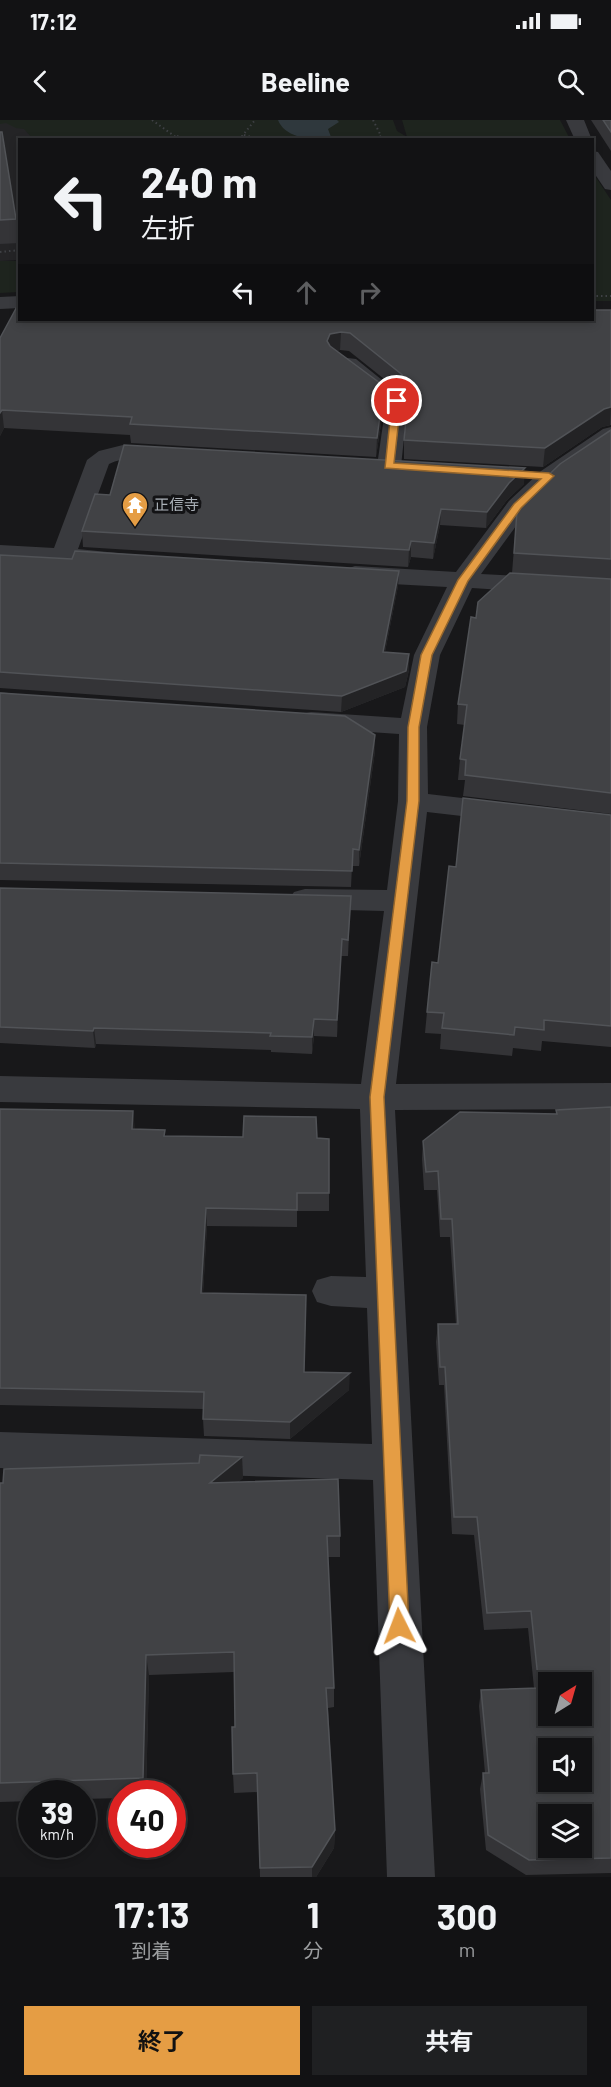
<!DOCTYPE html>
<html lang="ja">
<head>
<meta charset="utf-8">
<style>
  body { margin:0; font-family:Barlow,"Noto Sans JP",sans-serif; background:#1f2022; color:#f1f3f6; height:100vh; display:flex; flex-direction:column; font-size:22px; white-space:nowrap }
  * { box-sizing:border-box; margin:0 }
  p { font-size:20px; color:#9c9ea0 }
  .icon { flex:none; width:33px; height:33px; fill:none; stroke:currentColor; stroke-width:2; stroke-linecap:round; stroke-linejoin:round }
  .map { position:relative; height:1757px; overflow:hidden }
  .panel { display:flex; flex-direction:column; background:#121214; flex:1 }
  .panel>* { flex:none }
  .guide { position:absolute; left:18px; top:18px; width:576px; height:183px; border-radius:0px; box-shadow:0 3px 9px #0003,0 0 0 2px #313234; background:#121214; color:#f1f3f6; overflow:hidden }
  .needle { width:39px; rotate:37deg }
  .fabs { position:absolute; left:538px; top:1552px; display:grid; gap:12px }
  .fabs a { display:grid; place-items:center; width:54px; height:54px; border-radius:0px; background:#121214; box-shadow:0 3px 9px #0003,0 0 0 2px #313234; font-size:30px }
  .speed { position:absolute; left:18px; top:1660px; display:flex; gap:12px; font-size:30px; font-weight:700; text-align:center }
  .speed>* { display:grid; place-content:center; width:78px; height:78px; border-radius:50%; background:#121214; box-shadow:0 3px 9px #0003,0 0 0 2px #313234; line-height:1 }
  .speed small { font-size:15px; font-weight:400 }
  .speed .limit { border:9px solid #d22; background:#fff; color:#111 }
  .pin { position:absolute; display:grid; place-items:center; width:51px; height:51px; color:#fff; margin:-26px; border:3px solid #fff; border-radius:50%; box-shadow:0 2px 6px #0007 }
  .me { position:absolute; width:66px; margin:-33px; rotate:357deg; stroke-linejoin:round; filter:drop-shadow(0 0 4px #0008) }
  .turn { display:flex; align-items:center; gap:21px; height:126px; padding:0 24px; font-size:27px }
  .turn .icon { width:78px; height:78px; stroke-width:2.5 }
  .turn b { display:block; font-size:42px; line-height:51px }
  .lanes { display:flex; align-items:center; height:57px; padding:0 24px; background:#0003; justify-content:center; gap:30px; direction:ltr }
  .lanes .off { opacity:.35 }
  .eta { display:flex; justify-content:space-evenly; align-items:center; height:102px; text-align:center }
  .eta b { font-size:36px; font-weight:700; line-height:42px }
  .button { display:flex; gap:12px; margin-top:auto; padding:12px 24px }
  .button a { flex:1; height:69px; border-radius:0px; background:#e59d44; color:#111; font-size:24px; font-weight:700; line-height:69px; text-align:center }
  .button a+a { background:#1f2022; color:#f1f3f6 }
  .status { display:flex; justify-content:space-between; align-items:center; height:42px; padding:0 30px; background:#121214; direction:ltr }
  .status svg { height:16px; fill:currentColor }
  header { display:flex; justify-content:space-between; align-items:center; height:78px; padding:0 24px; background:#121214; font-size:27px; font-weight:700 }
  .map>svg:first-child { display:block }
</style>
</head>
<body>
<div class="status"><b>17:12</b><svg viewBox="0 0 49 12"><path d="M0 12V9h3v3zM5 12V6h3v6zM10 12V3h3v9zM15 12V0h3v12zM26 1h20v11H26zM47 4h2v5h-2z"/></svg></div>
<header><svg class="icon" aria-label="back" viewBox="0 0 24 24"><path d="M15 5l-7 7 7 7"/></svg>Beeline<svg class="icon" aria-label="search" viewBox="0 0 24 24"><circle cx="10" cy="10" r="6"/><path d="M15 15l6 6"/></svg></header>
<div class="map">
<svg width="611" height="1757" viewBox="0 0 611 1757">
  <rect width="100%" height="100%" fill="#18181a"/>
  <path fill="#242426" d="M0,0L140,19L20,20L19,140L0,141Z"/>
  <g fill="#1e241e">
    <path d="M0,0H393L397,11L407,17L402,0H560L570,19L34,20L24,9L16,8L6,3L0,4Z"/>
    <path d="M593,53L611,80V181H593Z"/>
    <path d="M0,141H19V172L0,173Z"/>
  </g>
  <path fill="#2f383d" d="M278,0H337L339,2L328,9L331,17L339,19C320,20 286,21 278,0Z"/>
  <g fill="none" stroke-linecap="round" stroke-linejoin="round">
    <g stroke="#3f4145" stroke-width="2" stroke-dasharray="1.5 3" stroke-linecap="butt">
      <path d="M152,0L180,20"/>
      <path d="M373,0L383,20"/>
      <path d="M244,15L263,20"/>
      <path d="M177,16L191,20"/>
      <path d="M239,20L255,0"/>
      <path d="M362,20L382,16"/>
      <path d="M0,132L20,130"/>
      <path d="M592,176H611"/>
    </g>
    <g fill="#393a3e" fill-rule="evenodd">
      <path d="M566,0H584L592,20H575Z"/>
      <path d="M592,31L598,32L611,51V70L605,69L592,50Z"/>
      <path d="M20,176V188L0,189V177Z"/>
      <path d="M348,238L356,239L408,281L401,346L397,351L389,353L381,351L377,346L386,283L340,249L337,244L340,239Z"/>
      <path d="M611,307V324L557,361L527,391L481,454L611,461V477L472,468L440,535L427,607L428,674L505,683L515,685L520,692L515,699L505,701L427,692L396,964L611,963V989L395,990L435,1757H387L373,1360L0,1348V1312L372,1324L367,1188L331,1186L317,1182L312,1171L317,1160L331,1156L366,1157L360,989L0,982V956L361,964L384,791L305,789L294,786L289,779L294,772L305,769L387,770L398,681L399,614L311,608L301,606L297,600L301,594L311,592L401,598L414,535L447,467L355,462L346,459L342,454L346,449L355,446L456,452L509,381L541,351L603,309Z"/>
      <path d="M123,325L175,329L179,334L175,339C153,344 130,333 109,344L78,429L127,434L131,439L127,444L118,447L0,439V425L54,428L87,340L99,331Z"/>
    </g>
  </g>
  <g fill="#343437">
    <path d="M591,0H611V31Z"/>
    <path d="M0,12L16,99L19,123L0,124Z"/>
    <path d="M611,190V305L602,307L543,347L404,339V320L408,278L349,231L340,230L336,231L384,284L376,337L131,323L130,315L4,308L0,316V218L20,200Z"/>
    <path d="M611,310V694L463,676L465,660H458L460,639L465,605L457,604L458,584L476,498L512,453L517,391Z"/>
    <path d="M524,364L507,380L486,408L440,405L433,439L411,437L408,447L83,427L82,411L110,375Z"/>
    <path d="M0,435L72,439L399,451L398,466L385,532L409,534V550L405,567L341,592L0,568Z"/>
    <path d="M0,572L375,615V631L359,746H352L351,767L0,760Z"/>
    <path d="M611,695V927L542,921L541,931L513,928L512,936L440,929L441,914L425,913L427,892L438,843L456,747Z"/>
    <path d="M0,768L350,792L348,836H341L337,917L314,916L312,934L271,932V930L96,924L95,928L0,923Z"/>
    <path d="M611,987V1753L526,1755L486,1730L480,1669L483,1653H485L479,1586L481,1570L534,1568L528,1508L484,1510L474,1415L452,1414L444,1265H439L436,1222L438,1204H456L450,1117H440L437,1070H424L422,1039L423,1021L556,994V990Z"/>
    <path d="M0,989L135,1009L165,1016L329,1019V1091H297V1107L207,1106L203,1173L306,1192L304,1252L349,1270L290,1319L204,1316L203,1299V1289L0,1285Z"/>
    <path d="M242,1337L243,1358L238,1362L340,1416V1437H328L334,1568V1587L328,1588L335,1710L334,1728L316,1757H260L258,1672L234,1673L233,1654L235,1607L234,1552L149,1555L146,1674H122V1678L82,1679V1674H32V1681L0,1682V1363L199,1343Z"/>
  </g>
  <g fill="#232325">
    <path d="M341,212L340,230L330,232L327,221L330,214Z"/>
    <path d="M384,266V284L376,337L377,318Z"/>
    <path d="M611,287L610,305L602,307L543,347L545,328L604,289Z"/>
    <path d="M2,290L4,308L0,316V293Z"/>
    <path d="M525,348L524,364L507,380L486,408L487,392L509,363Z"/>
    <path d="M441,389L440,405L433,439L434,423Z"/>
    <path d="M411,421V437L408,447L409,430Z"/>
    <path d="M399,451L398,466L382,547L383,532Z"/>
    <path d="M409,534V550L405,567L341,592L342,576Z"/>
    <path d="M375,615V631L359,746V730Z"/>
    <path d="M342,819L341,836L337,917V900Z"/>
    <path d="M314,899V916L312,934V917Z"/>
    <path d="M94,908L96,924L95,928L93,911Z"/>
    <path d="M133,991L135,1009H132Z"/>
    <path d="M206,1088L207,1106L202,1191L201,1173Z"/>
    <path d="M350,1253L349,1270L290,1319V1302Z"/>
    <path d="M242,1337L243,1358L211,1384L210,1363Z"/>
    <path d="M146,1535L149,1555L146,1674L143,1658Z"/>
    <path d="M335,1710L334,1728L316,1757H312V1747Z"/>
  </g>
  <g fill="#414245" stroke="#515357" stroke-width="1.5" fill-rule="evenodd">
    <path d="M603,0H611V12Z"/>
    <path d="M0,12H2L16,99L0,100Z"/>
    <path d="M20,181V200H592V190H611V287L604,289L545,328L404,320L410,261L350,213L341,212L330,214L327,221L330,226L384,266L377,318L130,304L132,297L2,290L0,293V218Z"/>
    <path d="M611,310V439L514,433L517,391L530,373L560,344Z"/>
    <path d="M124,325L525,348L509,363L487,392L441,389L434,423L411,421L409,430L82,411L95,374L110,375Z"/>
    <path d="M75,431L399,451L383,532L409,534L406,551L342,576L0,552V435L72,439Z"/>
    <path d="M510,453L611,459V673L465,655L466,640L460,639L467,585L458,584L471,497L476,498L478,482Z"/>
    <path d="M0,573L345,596L375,615L359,730L353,729L352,751L0,743Z"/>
    <path d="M463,678L611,695V906L544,900V910L515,907L514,915L442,908L444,893L427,892L432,842L438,843L449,746L456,747Z"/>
    <path d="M0,768L351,776L348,820L342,819L337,900L314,899L312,917L270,916L271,913L94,908L93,911L0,907Z"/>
    <path d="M611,987V1738L529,1740L488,1715L483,1653H489L481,1570L539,1568L531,1491L487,1493L477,1397H454L445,1247H440L438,1204H458L452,1099H441L438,1051L426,1052L423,1021L460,992L557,994L556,990ZM549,1563H582V1596H549ZM549,1629H582V1662H549ZM549,1695H582V1728H549Z"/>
    <path d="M0,989L133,991L132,1009L165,1010L164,1016L243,1017L244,996L316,997L317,1018L329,1019V1073H297V1090L206,1088L201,1173L306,1175L304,1252L350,1253L290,1302L203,1299L204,1272L0,1268Z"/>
    <path d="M200,1335L242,1337L210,1363L338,1359L340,1416H327L334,1568H326L335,1710L312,1747L260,1748L257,1653L233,1654L232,1607H235L234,1532L146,1535L143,1658L0,1663V1363H3L4,1349L199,1343Z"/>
  </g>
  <path fill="#e59d44" stroke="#95662c" stroke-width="1.5" d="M397,278L401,281L394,343L549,353L554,356L521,388L468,461L432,535L419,607V681L384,977L409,1506L406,1512L399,1514L393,1512L390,1506L370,977L407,681L408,607L421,535L458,460L514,384L541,359L385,348L392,281Z"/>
  <defs>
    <g id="temple-pin" transform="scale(1.35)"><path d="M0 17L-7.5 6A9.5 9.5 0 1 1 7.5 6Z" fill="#e59d44" stroke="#131315"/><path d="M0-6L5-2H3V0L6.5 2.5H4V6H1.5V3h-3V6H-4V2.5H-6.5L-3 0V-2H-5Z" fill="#fff"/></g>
  </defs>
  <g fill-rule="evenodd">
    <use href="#temple-pin" x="135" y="385"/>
  </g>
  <g text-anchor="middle" stroke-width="6" stroke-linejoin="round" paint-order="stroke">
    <g font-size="15" fill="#abb1b8" stroke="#131315" text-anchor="start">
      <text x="154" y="390">正信寺</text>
    </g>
  </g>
</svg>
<div class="fabs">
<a><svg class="needle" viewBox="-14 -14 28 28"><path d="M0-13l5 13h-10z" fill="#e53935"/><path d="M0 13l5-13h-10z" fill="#9c9ea0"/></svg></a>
<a><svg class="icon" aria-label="sound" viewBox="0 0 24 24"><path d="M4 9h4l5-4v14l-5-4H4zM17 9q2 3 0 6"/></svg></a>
<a><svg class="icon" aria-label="layers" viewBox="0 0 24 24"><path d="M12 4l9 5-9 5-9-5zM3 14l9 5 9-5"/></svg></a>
</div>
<div class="speed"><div>39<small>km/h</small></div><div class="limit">40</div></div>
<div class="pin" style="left:397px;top:281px;background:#d93025"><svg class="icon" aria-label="arrive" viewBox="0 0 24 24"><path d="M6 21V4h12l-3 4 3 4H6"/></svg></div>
<svg class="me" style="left:399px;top:1506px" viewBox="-20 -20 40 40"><path d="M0-17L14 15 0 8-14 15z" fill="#e59d44" stroke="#fff" stroke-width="4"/></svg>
<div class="guide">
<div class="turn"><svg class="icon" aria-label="left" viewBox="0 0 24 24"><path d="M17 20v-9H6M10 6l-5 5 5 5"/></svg><div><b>240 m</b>左折</div></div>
<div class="lanes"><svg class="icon" aria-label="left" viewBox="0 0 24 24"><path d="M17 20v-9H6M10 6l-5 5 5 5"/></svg><svg class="icon off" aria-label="ahead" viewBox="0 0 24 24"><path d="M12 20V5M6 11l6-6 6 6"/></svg><svg class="icon off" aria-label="right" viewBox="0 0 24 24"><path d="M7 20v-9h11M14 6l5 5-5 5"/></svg></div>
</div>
</div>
<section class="panel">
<div class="eta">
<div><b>17:13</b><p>到着</p></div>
<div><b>1</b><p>分</p></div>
<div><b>300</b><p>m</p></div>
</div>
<div class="button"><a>終了</a><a>共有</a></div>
</section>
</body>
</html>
